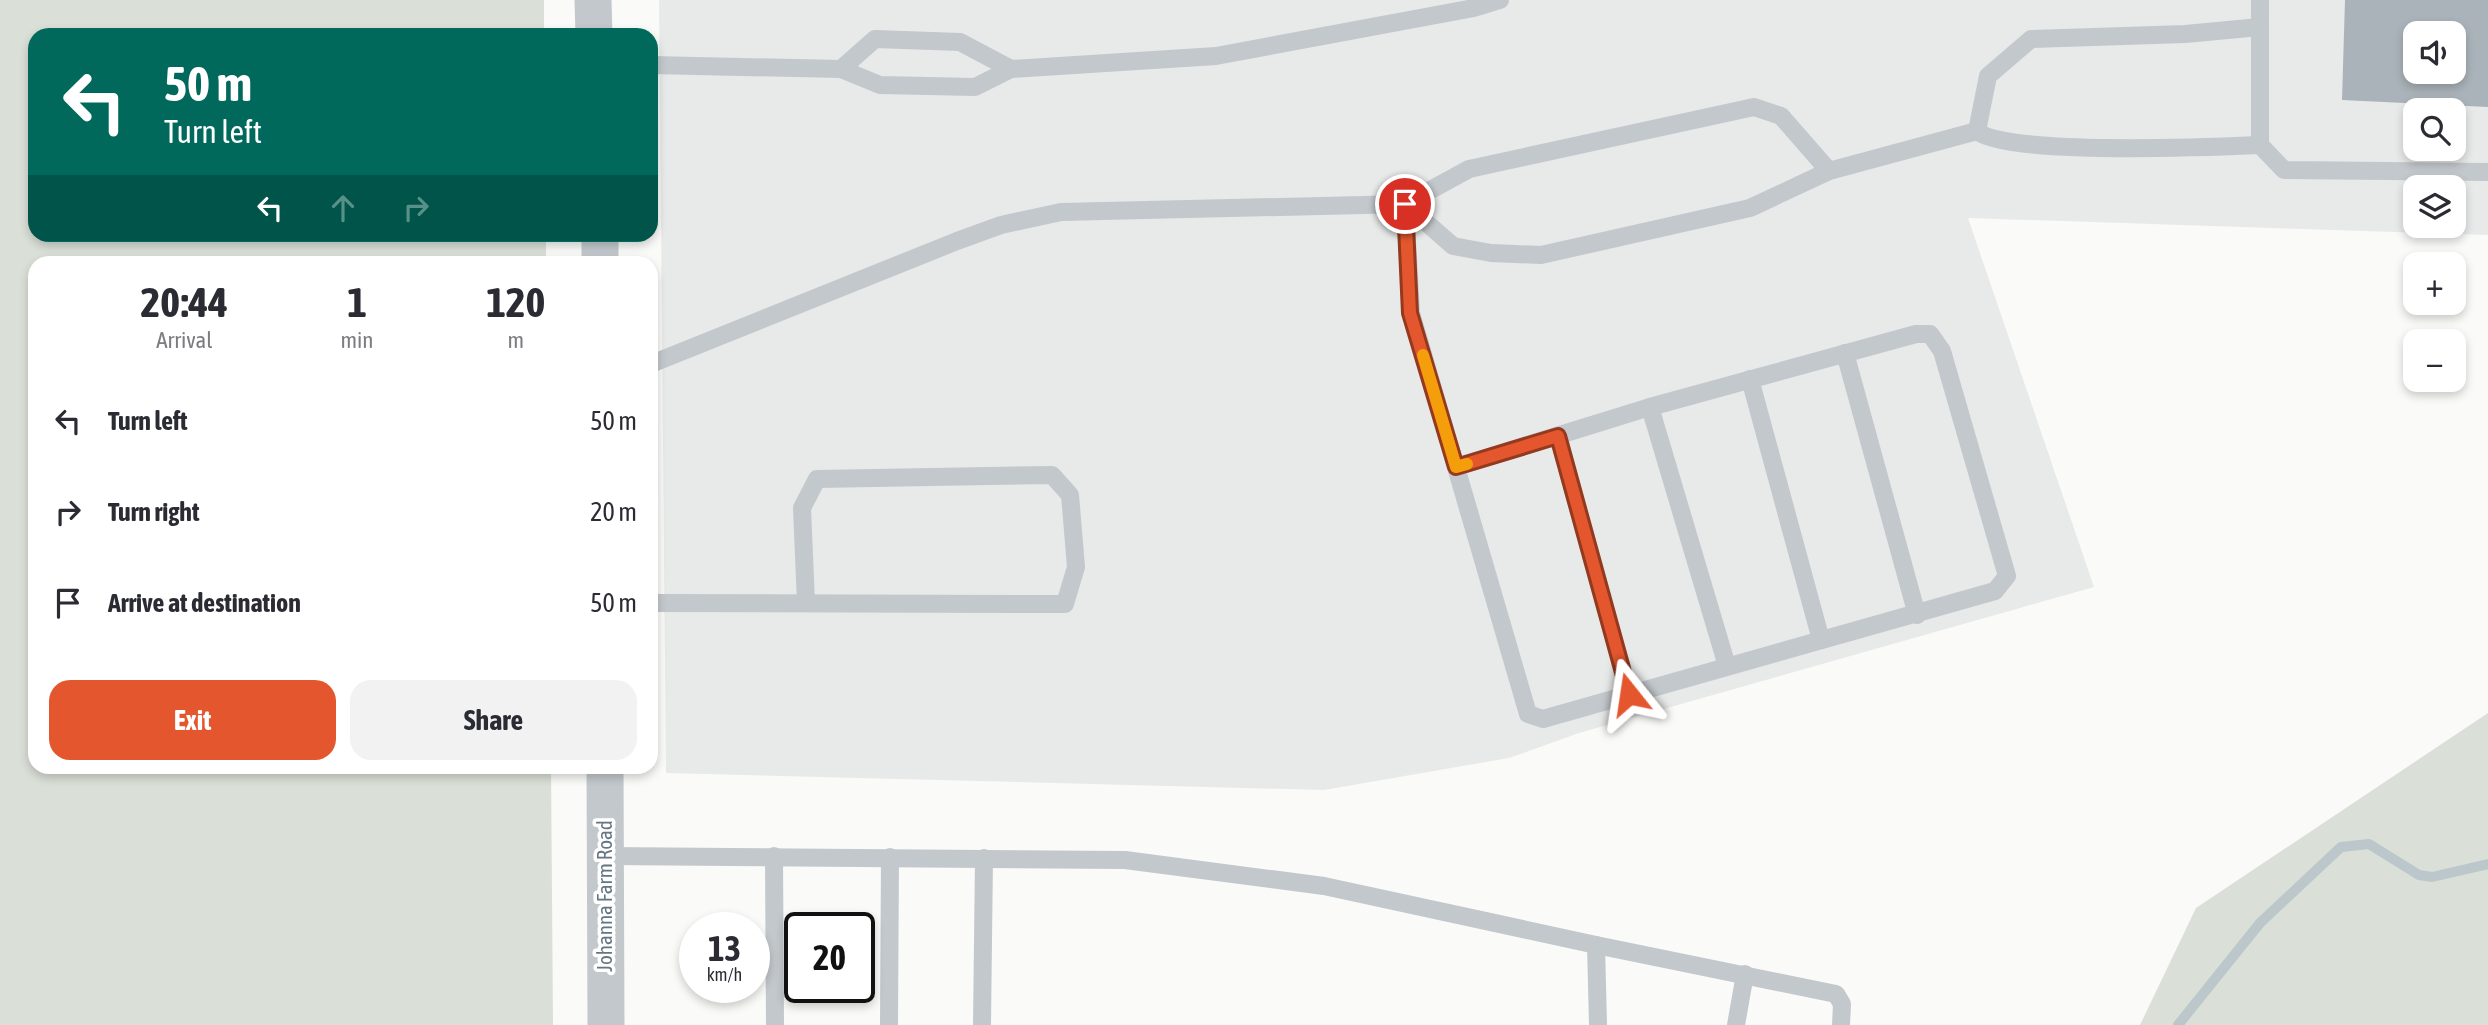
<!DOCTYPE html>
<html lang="en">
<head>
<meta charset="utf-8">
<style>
  body { margin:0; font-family:"Asap Condensed",sans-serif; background:#f2f2f3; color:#2b2b33; height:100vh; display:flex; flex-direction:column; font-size:26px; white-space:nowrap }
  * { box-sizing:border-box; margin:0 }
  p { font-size:23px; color:#7c7c81 }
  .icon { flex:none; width:38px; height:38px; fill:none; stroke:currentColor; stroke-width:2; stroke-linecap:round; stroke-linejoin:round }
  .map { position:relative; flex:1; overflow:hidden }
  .side { position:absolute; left:28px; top:256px; width:630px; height:518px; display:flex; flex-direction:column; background:#fff; border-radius:21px; box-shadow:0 4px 10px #0003 }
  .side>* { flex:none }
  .guide { position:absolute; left:28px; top:28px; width:630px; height:214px; border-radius:21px; box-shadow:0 4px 10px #0003; background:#00695c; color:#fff; overflow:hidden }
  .buttons { position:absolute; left:2403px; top:21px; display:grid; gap:14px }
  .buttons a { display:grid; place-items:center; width:63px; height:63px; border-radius:14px; background:#fff; box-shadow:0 4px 10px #0003; font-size:35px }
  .speed { position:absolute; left:679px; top:912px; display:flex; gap:14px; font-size:35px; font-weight:700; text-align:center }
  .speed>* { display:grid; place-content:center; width:91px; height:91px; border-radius:50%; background:#fff; box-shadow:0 4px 10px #0003; line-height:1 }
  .speed small { font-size:18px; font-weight:400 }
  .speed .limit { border:4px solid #111; border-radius:10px; background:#fff; color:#111 }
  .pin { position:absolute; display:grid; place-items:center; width:60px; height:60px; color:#fff; margin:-30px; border:4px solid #fff; border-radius:50%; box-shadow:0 2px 7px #0007 }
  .me { position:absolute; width:77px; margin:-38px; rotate:345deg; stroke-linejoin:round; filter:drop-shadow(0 0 5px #0008) }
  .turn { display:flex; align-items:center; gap:24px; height:147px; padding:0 21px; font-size:32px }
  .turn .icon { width:91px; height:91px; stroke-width:2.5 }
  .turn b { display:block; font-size:49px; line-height:60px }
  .lanes { display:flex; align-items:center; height:66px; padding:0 21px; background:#0003; justify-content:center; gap:35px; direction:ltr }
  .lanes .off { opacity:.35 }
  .eta { display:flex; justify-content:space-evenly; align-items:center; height:119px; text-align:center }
  .eta b { font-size:42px; font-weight:700; line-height:49px }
  .action { display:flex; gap:14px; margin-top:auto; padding:14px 21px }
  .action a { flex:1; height:80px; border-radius:21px; background:#e4572e; color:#fff; font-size:28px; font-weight:700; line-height:80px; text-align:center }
  .action a+a { background:#f2f2f3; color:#2b2b33 }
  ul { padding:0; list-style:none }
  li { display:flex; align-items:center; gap:21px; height:91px; padding:0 21px }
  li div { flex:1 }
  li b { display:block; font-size:26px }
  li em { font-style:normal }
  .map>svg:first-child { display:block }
</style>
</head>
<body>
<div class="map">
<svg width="2488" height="1025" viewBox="0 0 2488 1025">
  <rect width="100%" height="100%" fill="#fafaf8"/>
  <path fill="#e8e9e9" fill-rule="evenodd" d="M659,0H2488V235L1968,218L2094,587L1579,733L1509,758L1324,790L666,773ZM2415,33H2454V72H2415ZM2415,110H2454V149H2415ZM2415,187H2454V226H2415Z"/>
  <g fill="#dadfd7">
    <path d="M0,0H544V35H35V234L546,235V262H35V766L551,767L553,1025H0Z"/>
    <path d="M2488,713V1025H2140L2196,908Z"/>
  </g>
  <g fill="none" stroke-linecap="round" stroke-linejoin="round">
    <path stroke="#bbc7cb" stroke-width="10" d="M2178,1025L2260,923L2341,847L2369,844L2419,875L2432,877L2488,864"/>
  </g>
  <path fill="#aab3b9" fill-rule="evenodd" d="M2345,0H2488V107L2342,100ZM2415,33H2454V72H2415Z"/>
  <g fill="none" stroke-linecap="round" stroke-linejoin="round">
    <g stroke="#c3c8cc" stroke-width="18">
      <path d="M2260,0V145L2284,170L2488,172"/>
      <path d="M651,65L841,69L880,85L975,87L1011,69L960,42L875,39L841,69"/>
      <path d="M1011,69L1216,56L1474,8L1500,0"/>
      <path d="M1977,131L1988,76L2031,39L2185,34L2260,27"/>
      <path d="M1977,131C2005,156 2213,147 2260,145"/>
      <path d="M1405,204L1411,313L1528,714L1543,719L1995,591L2007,576L1942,351L1930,334H1916L1650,407L1456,467"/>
      <path d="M1405,204L1453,246L1491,253L1541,255L1750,208L1829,171L1977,131"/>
      <path d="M1845,353L1917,615"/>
      <path d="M651,364L957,241L1001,225L1061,212L1405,204L1469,169L1754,107L1781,116L1829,171"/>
      <path d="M1750,379L1821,640"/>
      <path d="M1650,407L1727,666"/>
      <path d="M1558,436L1629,694"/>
      <path d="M651,603L1065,604L1076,567L1070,495L1052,475L817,479L802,508L806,603"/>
      <path d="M605,856L1125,860L1324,886L1596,945L1598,1025"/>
      <path d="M774,856L775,1025"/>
      <path d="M1596,945L1836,994L1842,1004L1841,1025"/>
      <path d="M889,1025L890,857"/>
      <path d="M982,1025L984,858"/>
      <path d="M1736,1025L1745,974"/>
    </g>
    <g stroke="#c3c8cc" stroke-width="37">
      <path d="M593,0L594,35"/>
      <path d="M600,234V262"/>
      <path d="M605,766L606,1025"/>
    </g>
  </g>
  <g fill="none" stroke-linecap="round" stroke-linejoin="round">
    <g stroke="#94391e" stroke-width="18">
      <path id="route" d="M1405,204L1410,313L1456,467L1558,436L1629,694"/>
    </g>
    <use href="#route" stroke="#e4572e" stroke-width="12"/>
    <path stroke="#f59e0b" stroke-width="12" d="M1423,355L1456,467L1467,464"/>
  </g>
  <g text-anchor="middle" stroke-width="7" stroke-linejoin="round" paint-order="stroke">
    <g font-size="21" fill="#657683" stroke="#fff">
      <text transform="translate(605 896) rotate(-90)" y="7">Johanna Farm Road</text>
    </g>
  </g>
</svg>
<div class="buttons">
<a><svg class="icon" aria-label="sound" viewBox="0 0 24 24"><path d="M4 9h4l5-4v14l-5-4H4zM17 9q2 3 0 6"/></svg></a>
<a><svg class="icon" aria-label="search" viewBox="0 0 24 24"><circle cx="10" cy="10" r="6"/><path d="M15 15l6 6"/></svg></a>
<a><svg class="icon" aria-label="layers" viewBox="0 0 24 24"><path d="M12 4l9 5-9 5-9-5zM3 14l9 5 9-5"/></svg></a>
<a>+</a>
<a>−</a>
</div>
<div class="speed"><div>13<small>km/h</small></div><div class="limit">20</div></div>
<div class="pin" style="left:1405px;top:204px;background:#d93025"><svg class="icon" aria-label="arrive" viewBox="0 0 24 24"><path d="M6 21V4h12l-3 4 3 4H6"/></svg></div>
<svg class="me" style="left:1629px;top:694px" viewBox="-20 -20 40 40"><path d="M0-17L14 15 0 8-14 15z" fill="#e4572e" stroke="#fff" stroke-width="4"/></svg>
<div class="guide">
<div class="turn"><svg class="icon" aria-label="left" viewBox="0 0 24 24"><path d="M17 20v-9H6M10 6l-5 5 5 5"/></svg><div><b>50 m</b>Turn left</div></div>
<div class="lanes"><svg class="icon" aria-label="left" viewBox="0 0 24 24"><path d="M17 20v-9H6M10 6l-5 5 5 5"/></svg><svg class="icon off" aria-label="ahead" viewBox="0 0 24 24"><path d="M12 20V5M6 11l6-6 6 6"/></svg><svg class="icon off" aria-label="right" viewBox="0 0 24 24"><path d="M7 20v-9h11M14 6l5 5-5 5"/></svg></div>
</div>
<section class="side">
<div class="eta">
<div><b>20:44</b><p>Arrival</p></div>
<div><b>1</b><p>min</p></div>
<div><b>120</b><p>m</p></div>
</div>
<ul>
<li><svg class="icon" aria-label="left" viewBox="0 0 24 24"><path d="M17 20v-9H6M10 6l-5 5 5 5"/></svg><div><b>Turn left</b></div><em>50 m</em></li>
<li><svg class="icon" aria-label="right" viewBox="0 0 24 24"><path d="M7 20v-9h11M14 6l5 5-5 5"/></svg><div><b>Turn right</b></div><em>20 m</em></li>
<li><svg class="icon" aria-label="arrive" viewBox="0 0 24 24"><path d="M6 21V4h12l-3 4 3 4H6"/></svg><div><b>Arrive at destination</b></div><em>50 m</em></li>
</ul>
<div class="action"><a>Exit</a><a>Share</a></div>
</section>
</div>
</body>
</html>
